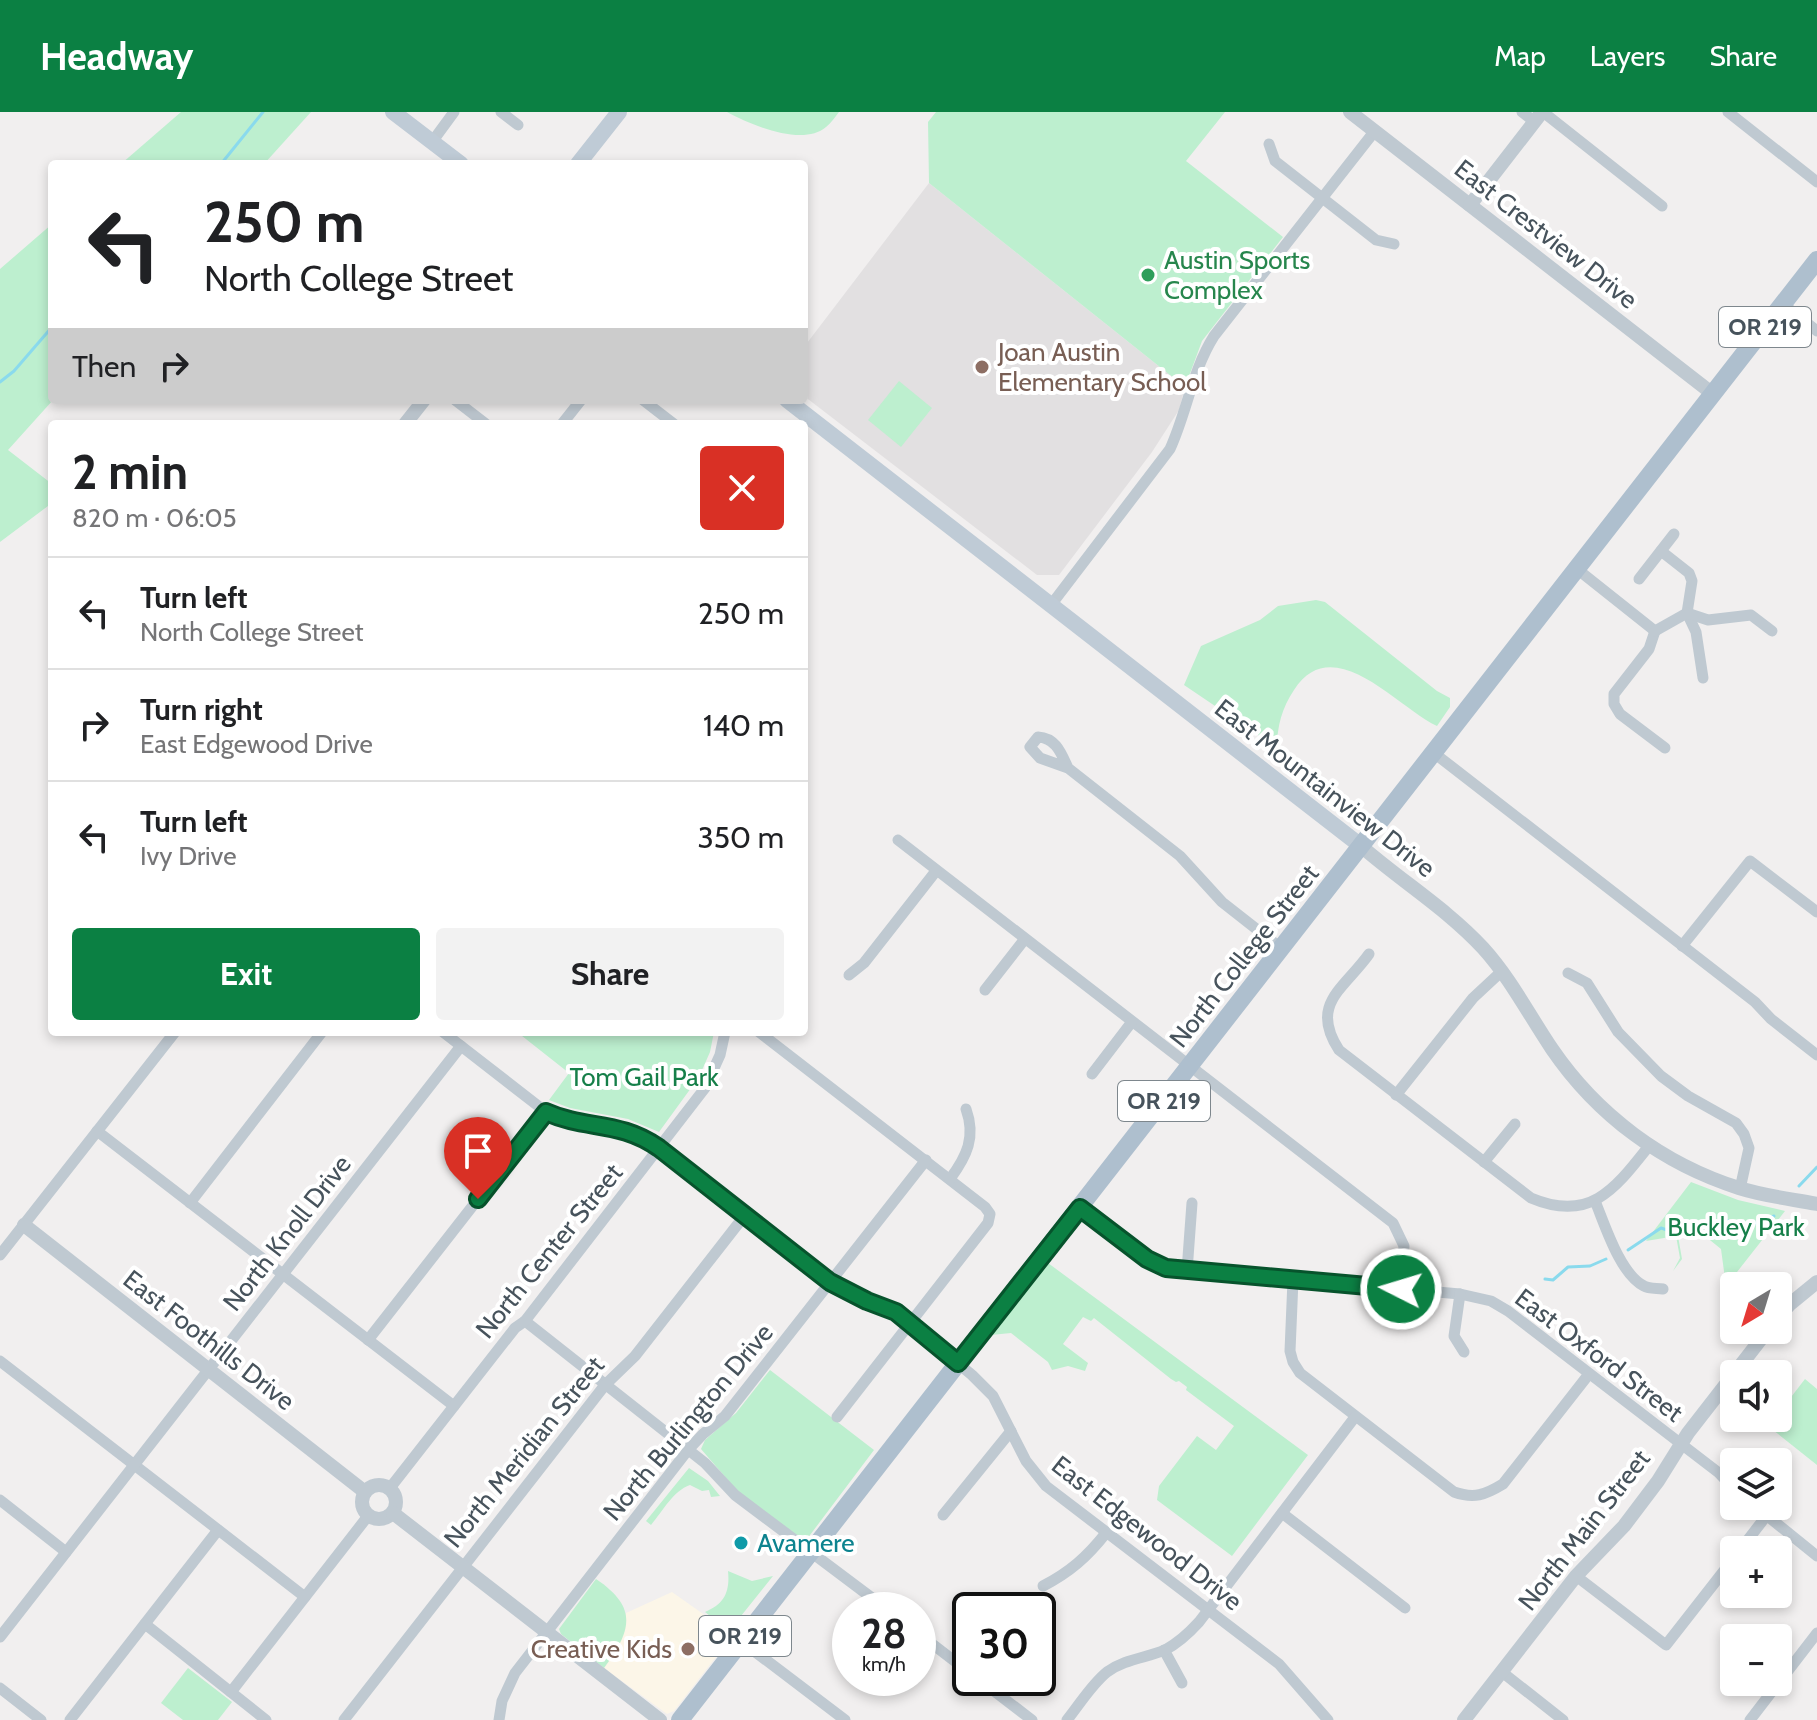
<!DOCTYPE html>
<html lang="en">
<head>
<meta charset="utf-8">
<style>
  body { margin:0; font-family:Cabin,sans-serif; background:#f2f2f2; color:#202124; height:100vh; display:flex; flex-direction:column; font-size:30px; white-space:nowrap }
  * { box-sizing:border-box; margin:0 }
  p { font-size:26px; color:#757577 }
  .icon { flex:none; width:44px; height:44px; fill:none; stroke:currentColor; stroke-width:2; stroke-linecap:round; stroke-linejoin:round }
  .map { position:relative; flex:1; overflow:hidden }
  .details { position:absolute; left:48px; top:308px; width:760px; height:616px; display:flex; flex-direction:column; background:#fff; border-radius:8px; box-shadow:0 4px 12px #0003 }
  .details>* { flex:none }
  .guide { position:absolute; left:48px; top:48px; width:760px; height:244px; border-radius:8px; box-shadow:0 4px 12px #0003; background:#fff; color:#202124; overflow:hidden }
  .needle { width:52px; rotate:218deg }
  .fabs { position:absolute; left:1720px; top:1160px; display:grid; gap:16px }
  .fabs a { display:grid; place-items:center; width:72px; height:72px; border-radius:8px; background:#fff; box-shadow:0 4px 12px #0003; font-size:40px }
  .speed { position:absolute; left:832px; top:1480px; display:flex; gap:16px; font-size:40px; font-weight:700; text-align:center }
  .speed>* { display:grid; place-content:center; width:104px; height:104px; border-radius:50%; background:#fff; box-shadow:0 4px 12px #0003; line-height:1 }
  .speed small { font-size:20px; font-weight:400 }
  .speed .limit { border:4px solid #111; border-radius:12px; background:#fff; color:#111 }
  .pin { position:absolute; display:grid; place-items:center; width:68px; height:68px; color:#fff; margin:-82px -34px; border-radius:50% 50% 50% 0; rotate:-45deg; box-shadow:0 0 8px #0007 }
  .pin .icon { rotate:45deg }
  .me { position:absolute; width:88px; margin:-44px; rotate:275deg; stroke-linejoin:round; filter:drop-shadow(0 0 6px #0008) }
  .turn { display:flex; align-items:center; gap:28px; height:168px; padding:0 24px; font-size:36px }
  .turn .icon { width:104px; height:104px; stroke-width:2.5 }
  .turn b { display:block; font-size:56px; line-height:68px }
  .then { display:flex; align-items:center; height:76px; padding:0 24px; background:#0003; gap:16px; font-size:30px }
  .round { display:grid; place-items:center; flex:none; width:84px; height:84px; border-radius:8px; background:#f2f2f2 }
  .summary { display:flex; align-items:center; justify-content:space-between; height:136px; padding:0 24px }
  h1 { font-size:48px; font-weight:700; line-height:60px }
  .primary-button { display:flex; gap:16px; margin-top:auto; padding:16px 24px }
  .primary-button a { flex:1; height:92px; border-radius:8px; background:#0b8043; color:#fff; font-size:32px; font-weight:700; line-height:92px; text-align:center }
  .primary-button a+a { background:#f2f2f2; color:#202124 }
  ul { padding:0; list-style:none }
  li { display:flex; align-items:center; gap:24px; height:112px; padding:0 24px; border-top:2px solid #e0e0e0 }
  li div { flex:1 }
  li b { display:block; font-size:30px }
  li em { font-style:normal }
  header { display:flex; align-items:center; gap:48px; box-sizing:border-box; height:112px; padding:0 40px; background:#0b8043; color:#fff }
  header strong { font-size:38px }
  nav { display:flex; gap:44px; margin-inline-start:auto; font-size:28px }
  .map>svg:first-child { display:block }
</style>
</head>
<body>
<header>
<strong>Headway</strong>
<nav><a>Map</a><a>Layers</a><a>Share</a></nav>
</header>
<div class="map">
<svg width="1817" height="1608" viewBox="0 0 1817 1608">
  <rect width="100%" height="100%" fill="#f1efef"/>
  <path fill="#fcf6e8" d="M672,1480L733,1523L674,1599L667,1602L604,1556L619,1535L626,1501Z"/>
  <path fill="#e2e0e1" d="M929,71L1185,275L1179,298L1152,340L1059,463H1037L804,284V235Z"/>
  <g fill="#bdefcf">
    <path d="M181,0H311L264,52H121Z"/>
    <path d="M727,0H839C835,5 831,11 826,15C803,35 751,13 727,0Z"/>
    <path d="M936,0H1225L1186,49L1283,125L1202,229L1185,275L929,71L928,10Z"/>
    <path d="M52,112L53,288L8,338L52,372V391L0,430V157Z"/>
    <path d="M899,269L932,296L901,335L868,308Z"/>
    <path d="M1316,488L1325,490L1437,579L1450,586V595L1437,614C1398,596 1333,517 1294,578C1282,596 1277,614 1277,636L1184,573L1201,534L1260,508L1278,494Z"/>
    <path d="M517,920H714L710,940L699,965L659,1020L628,1007L570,996L549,988L569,961Z"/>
    <path d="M1691,1070L1738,1088L1785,1099L1726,1174L1721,1137L1700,1120L1678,1124L1682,1147L1673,1159L1680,1146L1676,1124L1646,1129Z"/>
    <path d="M1048,1151L1308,1343L1232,1444L1157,1388L1159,1374L1197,1324L1216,1338L1234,1314L1186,1278L1187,1275L1179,1269L1176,1270L1171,1267L1094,1206L1091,1209L1083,1205L1063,1232L1088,1251L1085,1259L1068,1254L1052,1258L1048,1250L1011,1221L991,1223Z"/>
    <path d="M770,1258L874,1338L807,1427L802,1428L739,1381L701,1337L705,1328L736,1301Z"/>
    <path d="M1805,1267L1817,1277V1353L1768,1314L1775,1306H1778V1302Z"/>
    <path d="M689,1356L708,1369L720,1384L711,1385L709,1378L702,1379L690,1373C673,1379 663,1399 651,1413L646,1409Z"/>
    <path d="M728,1459L752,1469L773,1464L729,1519L705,1500C725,1492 730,1479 728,1459Z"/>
    <path d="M596,1467C639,1496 631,1519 604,1556L561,1522L559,1517Z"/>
    <path d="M188,1556L232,1590L218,1608H183L161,1591Z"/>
  </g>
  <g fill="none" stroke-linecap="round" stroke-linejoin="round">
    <g stroke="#8adaed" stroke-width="3">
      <path d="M221,52L263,0"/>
      <path d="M0,270L14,259L52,215"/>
      <path d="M1799,1074L1817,1055"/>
      <path d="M1628,1138L1661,1116L1673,1120L1725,1108L1746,1115L1774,1104"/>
      <path d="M1545,1167L1553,1168L1568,1155L1590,1154L1606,1147"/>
    </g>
    <g stroke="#bfc9d1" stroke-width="11">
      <path d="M501,0L518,13"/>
      <path d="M1522,0L1535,10"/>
      <path d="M1543,0L1662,94"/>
      <path d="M1728,0L1817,70"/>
      <path d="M432,30L454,0"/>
      <path d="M1269,32L1275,49L1376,128L1394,132"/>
      <path d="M1783,192L1817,219"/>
      <path d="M455,288L486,312"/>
      <path d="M643,288L674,312"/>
      <path d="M562,312L581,288"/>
      <path d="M1661,439L1689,461L1692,469L1687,501L1696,520L1703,566"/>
      <path d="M1577,457L1655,519"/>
      <path d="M1639,467L1674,422"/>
      <path d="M1051,493L1170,337C1187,300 1192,259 1214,224L1374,20"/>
      <path d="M1655,519L1649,537L1614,582V592L1620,602L1665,636"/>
      <path d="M1655,519L1687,501L1708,508L1751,503L1772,519"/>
      <path d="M1434,641L1755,890L1771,907L1817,943"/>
      <path d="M1068,656C1061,641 1056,626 1038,625L1030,635L1040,646L1068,656L1180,744L1222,790L1282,837"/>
      <path d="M898,728L1393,1111L1404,1134L1401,1177"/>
      <path d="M1682,834L1750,749L1817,800"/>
      <path d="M1369,842C1344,877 1309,892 1339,938L1531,1086C1590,1111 1615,1077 1649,1034"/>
      <path d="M1568,861L1587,871L1618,920L1661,964L1688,984L1736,1011L1744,1022L1749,1036L1740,1077"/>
      <path d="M849,863L864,851L936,759"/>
      <path d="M985,878L1024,828"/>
      <path d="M443,920L546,1000L569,1010L612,1014L645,1027L830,1170L867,1189L896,1200L972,1263L993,1284L1026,1349L1046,1374L1279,1552L1328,1608"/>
      <path d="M759,920L985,1095L990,1102L988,1111L837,1305"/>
      <path d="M1092,962L1131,911"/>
      <path d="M1396,983L1473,886L1502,859"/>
      <path d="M97,1019L454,1294"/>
      <path d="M1484,1050L1515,1012"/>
      <path d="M950,1067C967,1044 976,1025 966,997"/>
      <path d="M1595,1089C1605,1113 1620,1162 1644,1174C1649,1177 1657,1176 1663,1177"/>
      <path d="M190,1091L322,920"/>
      <path d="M1080,1096L1147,1147L1166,1156L1460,1182L1491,1189L1508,1199L1719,1361L1734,1377"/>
      <path d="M0,1143L175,920"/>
      <path d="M1187,1159L1192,1091"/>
      <path d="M1293,1168L1290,1239L1293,1250L1300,1261L1454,1380C1474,1387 1485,1383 1503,1372L1589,1262"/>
      <path d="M1460,1182L1454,1224L1464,1240"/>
      <path d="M525,1209L705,1351L735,1383L888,1498"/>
      <path d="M368,1228L546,1000"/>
      <path d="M0,1249L305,1485"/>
      <path d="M390,1376L515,1216L525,1209L705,976L720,943L725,920"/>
      <path d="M0,1388L66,1440"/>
      <path d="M1755,1394L1817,1444"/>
      <path d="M1282,1401L1405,1496"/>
      <path d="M943,1403L1011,1319"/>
      <path d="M1740,1438L1767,1403"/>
      <path d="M1576,1464L1666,1533L1734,1446"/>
      <path d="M1043,1474C1070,1460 1087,1445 1106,1421"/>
      <path d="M145,1512L266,1608"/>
      <path d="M918,1521L970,1561"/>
      <path d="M0,1525L461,934"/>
      <path d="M741,1529L845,1608"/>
      <path d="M1164,1538L1182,1571"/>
      <path d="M1502,1560L1563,1608"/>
      <path d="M977,1566L1032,1608"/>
      <path d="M0,1576L41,1608"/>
      <path d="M231,1580L368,1404"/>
      <path d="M70,1608L218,1418"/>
      <path d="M344,1608L605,1273L635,1244L745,1103"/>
      <path d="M499,1608L502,1589L515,1561L688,1338L703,1322L725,1304L926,1048"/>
      <path d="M1067,1608C1080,1592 1091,1573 1107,1560C1125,1547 1146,1546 1165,1538C1178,1531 1189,1521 1199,1510L1355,1305"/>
      <path d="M1750,1608L1817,1521"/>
    </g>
    <g stroke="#bfc9d1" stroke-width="14">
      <path d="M1350,0L1713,282"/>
      <path d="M1470,93L1542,0"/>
      <path d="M405,312L424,288"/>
      <path d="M1361,734C1401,769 1447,797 1483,836C1511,867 1529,903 1552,937C1597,1003 1663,1052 1739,1076C1764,1084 1791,1087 1817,1092"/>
      <path d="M24,1113L365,1380"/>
      <path d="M1778,1205L1790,1192L1817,1170"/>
      <circle cx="379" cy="1390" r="17"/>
      <path d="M393,1401L660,1608"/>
      <path d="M1464,1608L1576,1464L1624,1414L1658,1369L1688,1321L1768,1218"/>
    </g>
    <g stroke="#bfcbd6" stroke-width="16">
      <path d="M393,0L461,52"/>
      <path d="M578,52L619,0"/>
      <path d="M787,288L1361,734"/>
    </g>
    <path stroke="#aebfce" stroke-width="18" d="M680,1608L1817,148"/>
  </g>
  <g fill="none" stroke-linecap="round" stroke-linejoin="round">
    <g stroke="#07532c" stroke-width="20">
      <path id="route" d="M478,1087L546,1000C586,1018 619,1008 659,1036L830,1170L867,1189L896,1200L958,1251L1080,1096L1147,1147L1166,1156L1401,1177"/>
    </g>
    <use href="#route" stroke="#0b8043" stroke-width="14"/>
  </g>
  <circle fill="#2e9e5b" stroke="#fff" stroke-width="3" cx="1148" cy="163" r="8"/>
  <g fill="#8d6e63" stroke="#fff" stroke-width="3">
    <circle cx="982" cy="255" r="8"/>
    <circle cx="688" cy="1537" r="8"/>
  </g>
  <circle fill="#0f9aa8" stroke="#fff" stroke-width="3" cx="741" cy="1431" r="8"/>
  <g text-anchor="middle" stroke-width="8" stroke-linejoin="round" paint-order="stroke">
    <g fill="#fff" stroke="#7e878d" stroke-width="2">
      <rect x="1719" y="195" width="92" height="40" rx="6"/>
      <rect x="1118" y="969" width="92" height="40" rx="6"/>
      <rect x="699" y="1504" width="92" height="40" rx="6"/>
    </g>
    <g font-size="24" font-weight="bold" fill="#47535c">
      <text x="1765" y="223">OR 219</text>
      <text x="1164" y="997">OR 219</text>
      <text x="745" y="1532">OR 219</text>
    </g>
    <g font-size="26" fill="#47535c" stroke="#fff">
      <text transform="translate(1546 122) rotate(38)" y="9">East Crestview Drive</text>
      <text transform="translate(1325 676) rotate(38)" y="9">East Mountainview Drive</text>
      <text transform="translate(1244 844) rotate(-52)" y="9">North College Street</text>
      <text transform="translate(287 1121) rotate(-52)" y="9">North Knoll Drive</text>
      <text transform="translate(549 1139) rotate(-51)" y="9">North Center Street</text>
      <text transform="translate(209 1228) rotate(38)" y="9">East Foothills Drive</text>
      <text transform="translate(1599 1243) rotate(37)" y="9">East Oxford Street</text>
      <text transform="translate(688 1310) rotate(-50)" y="9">North Burlington Drive</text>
      <text transform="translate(524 1340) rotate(-51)" y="9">North Meridian Street</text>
      <text transform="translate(1584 1418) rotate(-52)" y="9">North Main Street</text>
      <text transform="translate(1147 1421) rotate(38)" y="9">East Edgewood Drive</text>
    </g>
    <g font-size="26" fill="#27864d" stroke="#fff" text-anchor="start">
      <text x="1164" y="157">Austin Sports<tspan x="1164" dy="30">Complex</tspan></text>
    </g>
    <g font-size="26" fill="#785e54" stroke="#fff" text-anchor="start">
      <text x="998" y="249">Joan Austin<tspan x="998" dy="30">Elementary School</tspan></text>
      <text x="672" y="1546" text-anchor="end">Creative Kids</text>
    </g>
    <g font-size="26" fill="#167f49" stroke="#fff">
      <text x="644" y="974">Tom Gail Park</text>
      <text x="1736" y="1124">Buckley Park</text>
    </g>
    <g font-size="26" fill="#0d838f" stroke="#fff" text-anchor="start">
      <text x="757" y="1440">Avamere</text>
    </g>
  </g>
</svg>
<div class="fabs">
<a><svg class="needle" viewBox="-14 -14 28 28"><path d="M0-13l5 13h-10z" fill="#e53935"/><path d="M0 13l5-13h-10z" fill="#757577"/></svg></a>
<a><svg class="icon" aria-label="sound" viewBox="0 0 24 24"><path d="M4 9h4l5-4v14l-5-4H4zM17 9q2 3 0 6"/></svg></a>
<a><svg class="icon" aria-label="layers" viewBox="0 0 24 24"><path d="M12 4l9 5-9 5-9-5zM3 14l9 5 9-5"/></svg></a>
<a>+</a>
<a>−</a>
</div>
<div class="speed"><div>28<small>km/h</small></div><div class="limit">30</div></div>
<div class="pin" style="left:478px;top:1087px;background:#d93025"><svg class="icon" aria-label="arrive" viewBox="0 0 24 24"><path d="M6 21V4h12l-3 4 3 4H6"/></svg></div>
<svg class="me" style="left:1401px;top:1177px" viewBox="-20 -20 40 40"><circle r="17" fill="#0b8043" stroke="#fff" stroke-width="3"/><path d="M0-11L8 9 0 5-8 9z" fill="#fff"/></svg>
<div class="guide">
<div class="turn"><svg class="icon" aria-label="left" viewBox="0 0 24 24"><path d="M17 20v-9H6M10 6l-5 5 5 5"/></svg><div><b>250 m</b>North College Street</div></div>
<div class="then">Then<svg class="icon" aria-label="right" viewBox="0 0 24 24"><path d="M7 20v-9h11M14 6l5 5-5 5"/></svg></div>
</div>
<section class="details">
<div class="summary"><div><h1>2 min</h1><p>820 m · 06:05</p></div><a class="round" style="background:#d93025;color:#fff"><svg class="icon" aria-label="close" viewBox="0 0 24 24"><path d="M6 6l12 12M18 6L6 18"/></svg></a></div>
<ul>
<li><svg class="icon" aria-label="left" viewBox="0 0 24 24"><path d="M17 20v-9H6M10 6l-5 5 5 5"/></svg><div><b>Turn left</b><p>North College Street</p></div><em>250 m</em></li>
<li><svg class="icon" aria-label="right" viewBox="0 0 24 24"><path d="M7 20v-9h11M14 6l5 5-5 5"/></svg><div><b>Turn right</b><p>East Edgewood Drive</p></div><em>140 m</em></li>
<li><svg class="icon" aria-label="left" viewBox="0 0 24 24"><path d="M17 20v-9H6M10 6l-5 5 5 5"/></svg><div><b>Turn left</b><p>Ivy Drive</p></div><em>350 m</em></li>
</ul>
<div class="primary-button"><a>Exit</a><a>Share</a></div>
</section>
</div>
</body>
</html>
